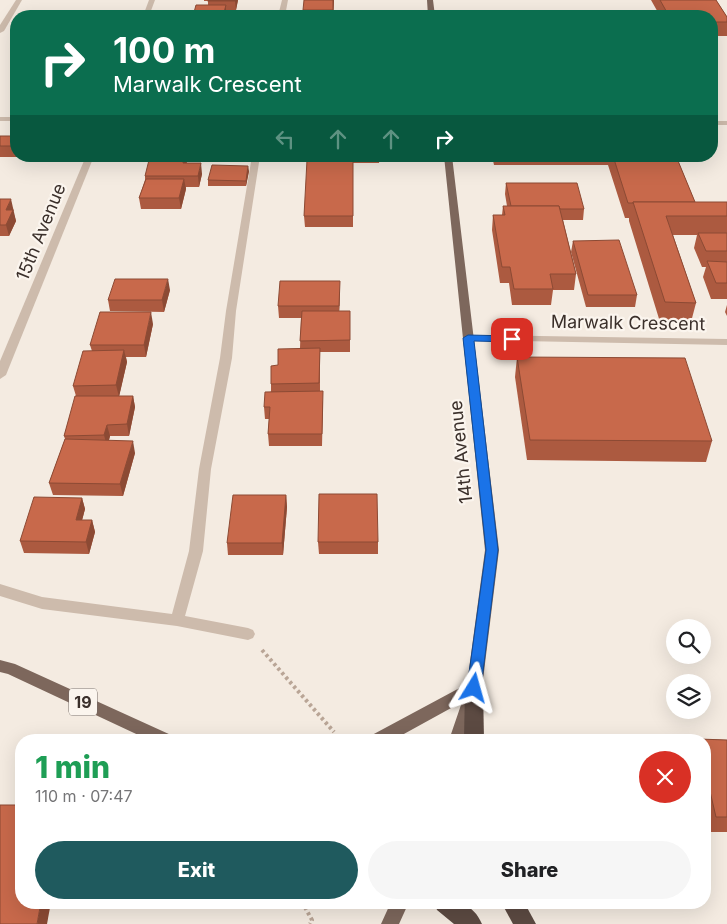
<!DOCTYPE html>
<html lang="en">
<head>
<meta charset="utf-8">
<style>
  body { margin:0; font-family:Inter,sans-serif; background:#f6f6f6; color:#202124; height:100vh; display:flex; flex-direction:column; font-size:19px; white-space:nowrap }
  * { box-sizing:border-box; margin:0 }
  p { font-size:16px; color:#757577 }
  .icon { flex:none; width:28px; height:28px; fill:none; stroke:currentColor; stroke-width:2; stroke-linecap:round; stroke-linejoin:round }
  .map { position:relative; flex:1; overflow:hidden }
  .sheet { position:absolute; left:15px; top:734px; width:696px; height:175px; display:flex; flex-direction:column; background:#fff; border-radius:20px; box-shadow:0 5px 20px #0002 }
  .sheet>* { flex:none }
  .hud { position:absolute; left:10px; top:10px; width:708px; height:152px; border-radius:20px; box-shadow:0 5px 20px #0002; background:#0b6e4f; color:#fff; overflow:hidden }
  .buttons { position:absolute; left:666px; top:619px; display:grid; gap:10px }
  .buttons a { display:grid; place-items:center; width:45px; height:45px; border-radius:50%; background:#fff; box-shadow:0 5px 20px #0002; font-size:25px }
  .pin { position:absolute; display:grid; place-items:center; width:42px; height:42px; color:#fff; margin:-21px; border-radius:10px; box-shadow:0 2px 8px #0006 }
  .me { position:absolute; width:55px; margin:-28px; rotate:8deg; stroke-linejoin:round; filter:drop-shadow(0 0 4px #0008) }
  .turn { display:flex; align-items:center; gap:18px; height:105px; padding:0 20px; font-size:22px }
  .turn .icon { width:65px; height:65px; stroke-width:2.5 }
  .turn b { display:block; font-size:35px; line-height:42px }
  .lanes { display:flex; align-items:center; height:48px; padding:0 20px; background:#0003; justify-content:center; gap:25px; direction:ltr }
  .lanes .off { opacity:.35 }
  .round { display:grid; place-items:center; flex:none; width:52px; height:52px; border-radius:26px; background:#f6f6f6 }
  .summary { display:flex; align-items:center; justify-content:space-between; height:85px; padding:0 20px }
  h1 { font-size:30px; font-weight:800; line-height:38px; color:#1e9e55 }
  .button { display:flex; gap:10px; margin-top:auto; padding:10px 20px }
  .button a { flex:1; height:58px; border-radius:30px; background:#1f5a5e; color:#fff; font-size:20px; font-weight:800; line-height:58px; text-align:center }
  .button a+a { background:#f6f6f6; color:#202124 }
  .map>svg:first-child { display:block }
</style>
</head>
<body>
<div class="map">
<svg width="727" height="924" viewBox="0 0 727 924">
  <rect width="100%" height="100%" fill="#f4ebe1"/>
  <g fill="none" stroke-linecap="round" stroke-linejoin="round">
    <g stroke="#b9a596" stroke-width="4" stroke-dasharray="3 3" stroke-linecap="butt">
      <path d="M262,650L334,732"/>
      <path d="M302,902L312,920L310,924"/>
    </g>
    <g fill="#cdbbac" fill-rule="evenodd">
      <path d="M16,0H22L4,31L0,33V25Z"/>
      <path d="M149,0H155L149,16H143Z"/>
      <path d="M282,0H288L285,16H278Z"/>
      <rect x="0" y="117" width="16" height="4"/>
      <rect x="711" y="121" width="16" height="4"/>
      <path d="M86,156H94L6,375L0,379V361Z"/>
      <path d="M252,156H260L236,311L232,358L211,469L203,551L185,616L248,628L253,630L255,634L253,638L248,640L177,626L42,609L0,596V584L42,597L172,614L189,551L199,469L220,358L226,311Z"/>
      <path d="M468,335L727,339V345L464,340L463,338L464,336Z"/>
    </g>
    <g fill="#7d675c" fill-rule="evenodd">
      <path d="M427,0H433L435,16H428Z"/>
      <path d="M444,156H452L499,550L482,688L465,740H449L462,702L393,740H370L372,735L467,684L485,550Z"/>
      <path d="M0,660L15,664L171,735L173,740H149L8,674L0,672Z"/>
      <path d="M391,902H409L399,924H381Z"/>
    </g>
    <g fill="#5c4a42" fill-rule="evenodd">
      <path d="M474,680L480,682L483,688L484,740H464L465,688L468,682Z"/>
      <path d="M434,902C456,902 472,901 482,924H454L437,910Z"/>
      <path d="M501,902H524L536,924H513Z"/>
    </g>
  </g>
  <g fill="#ac5a40">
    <path d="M204,0H238L236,10H226V16H193L208,5V1H204Z"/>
    <path d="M334,0L333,16H303V10Z"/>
    <path d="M651,0H716L727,17V36H711V16H660Z"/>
    <path d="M16,77V94H14L12,84Z"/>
    <path d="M16,131V156L41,157H0V136H14Z"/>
    <path d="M220,156H252L251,160H220Z"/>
    <path d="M311,156H380L379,163H353V227H305L304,216Z"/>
    <path d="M492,156H676L695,202H727V299H711L703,277L706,267H702L694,248L697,235H673L696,303L691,322H660L629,221V218H625L608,165H494Z"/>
    <path d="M187,162L186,163L202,174L199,187H186V189L181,209H141L139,198L145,180V176Z"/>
    <path d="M249,171L246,186H208V180Z"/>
    <path d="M506,183L584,209L583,220H563L576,274L574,290H553L551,305H512L509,283H500L492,230L493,215H502L503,206H507L505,194Z"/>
    <path d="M0,199L14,210L13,211L16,221L9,236H0Z"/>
    <path d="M573,241L637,295L635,307H586L571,252Z"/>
    <path d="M170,290L164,312L110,311L108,300Z"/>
    <path d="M340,292L339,311H350V352H320V391L323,403L322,446H269L268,434L269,419H265L264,407L271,391V384L278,365L300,348L301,318H279L278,306Z"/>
    <path d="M727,305V316L725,312Z"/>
    <path d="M153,324L146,357H126L127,362L119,396H133L135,407L129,436H110L109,440L135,453L123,496L53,495L49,483L65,439L64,436L76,396L73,386L92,351L90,345Z"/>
    <path d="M517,357L712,441L706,462L527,460L515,377Z"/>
    <path d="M286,495L287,507L283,555H228L227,543Z"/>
    <path d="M82,498L85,509L82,520H92L95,532L89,554L24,553L20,541Z"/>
    <path d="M318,542H378V554H319Z"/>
    <path d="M698,739L727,740V832H709L705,815V740H697Z"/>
  </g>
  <g fill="#8c4a34">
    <path d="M235,0H238L236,10L235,1Z"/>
    <path d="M333,0H334L333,16Z"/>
    <path d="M226,5V16H223Z"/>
    <path d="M184,156H186L187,162L184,174L183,163Z"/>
    <path d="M201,163L202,174L199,187L198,176Z"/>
    <path d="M248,166L249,171L246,186V181Z"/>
    <path d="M184,179L186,189L181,209L179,198Z"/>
    <path d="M11,199L16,221L9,236L6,225V210Z"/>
    <path d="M168,279L170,290L164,312L162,300Z"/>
    <path d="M340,281V292L339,318V306Z"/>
    <path d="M151,312L153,324L146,357L144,345Z"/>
    <path d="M124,350L127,362L119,397L116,385Z"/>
    <path d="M133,396L135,407L129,436L127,424Z"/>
    <path d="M107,425L110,436L107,447L104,435Z"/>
    <path d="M133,441L135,453L123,496L120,484Z"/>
    <path d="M286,495L287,507L283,555L282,543Z"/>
    <path d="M82,498L85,509L79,532L76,520Z"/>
    <path d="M92,520L95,532L89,554L86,542Z"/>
    <path d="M41,902H51L47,924H37Z"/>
  </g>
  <g fill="#c8694b" stroke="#8c4a34">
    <rect x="208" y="0" width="27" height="1"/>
    <path d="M304,0H333V10H303Z"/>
    <path d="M660,0H716L727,17V22H711V16H669Z"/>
    <path d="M196,5H226L223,16H193Z"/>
    <path d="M59,13L92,14L90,16H48H58Z"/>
    <path d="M16,77V84H12Z"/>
    <path d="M16,131V146H0V136H14Z"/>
    <path d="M150,156H184L183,163H201L198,176H145Z"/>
    <path d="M613,156H676L695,202H633V203H628Z"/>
    <path d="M307,160H353V216H304Z"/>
    <path d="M212,165L248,166L246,181L208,180Z"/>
    <path d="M146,179H184L179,198H139Z"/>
    <path d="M506,183H577L584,209H560L559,206H511Z"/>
    <path d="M0,199H11L6,210H13L6,225H0Z"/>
    <path d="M633,202H727V216H666L696,303L665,302Z"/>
    <path d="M503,206H559L576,274H550L553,289H514L510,267H502L493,215H505Z"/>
    <path d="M698,233H727V251H706Z"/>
    <path d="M619,240L637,295H588L573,241Z"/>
    <path d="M707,261L727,262V283H716Z"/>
    <path d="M115,279H168L162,300H108Z"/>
    <path d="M280,281H340L339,306H278Z"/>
    <path d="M302,311H350V340L300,341Z"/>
    <path d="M100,312H151L144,345H90Z"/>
    <path d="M320,348L319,383L271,384V366L278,365V349Z"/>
    <path d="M124,350L116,385L73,386L83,351Z"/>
    <path d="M517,357L685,358L712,441L530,440Z"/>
    <path d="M323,391L322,434H268L270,407H264L265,392Z"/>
    <path d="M75,396H133L127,424L107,425L104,435L64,436Z"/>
    <path d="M65,439L133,441L120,484L49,483Z"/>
    <path d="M319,494H377L378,542H318Z"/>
    <path d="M233,495H286L282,543H227Z"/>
    <path d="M34,497L82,498L76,520H92L86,542L20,541Z"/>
    <path d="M698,739L727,740V817H716L705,770V740H698Z"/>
    <path d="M0,805H21V902H41L37,924H0Z"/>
  </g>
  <path fill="#1a73e8" stroke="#114b97" d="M468,335L512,336L516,339L512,342L474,341L498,550L481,688L479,692L474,694L469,692L467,688L486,550L463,338Z"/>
  <g text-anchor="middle" stroke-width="4.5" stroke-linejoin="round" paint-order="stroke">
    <rect fill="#fbf5ee" stroke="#756b66" stroke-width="1" x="69" y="688.5" width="28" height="27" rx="4"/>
    <g font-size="16" font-weight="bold" fill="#3b302b">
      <text x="83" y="708">19</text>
    </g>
    <g font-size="18" fill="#3b302b" stroke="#fbf5ee">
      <text transform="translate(41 232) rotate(-68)" y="6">15th Avenue</text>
      <text transform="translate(628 323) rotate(1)" y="6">Marwalk Crescent</text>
      <text transform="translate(461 452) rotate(-96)" y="6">14th Avenue</text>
    </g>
  </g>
</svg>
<div class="buttons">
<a><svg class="icon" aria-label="search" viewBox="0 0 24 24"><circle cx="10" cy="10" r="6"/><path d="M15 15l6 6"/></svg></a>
<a><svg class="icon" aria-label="layers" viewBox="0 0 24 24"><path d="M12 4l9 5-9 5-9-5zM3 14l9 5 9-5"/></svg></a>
</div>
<div class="pin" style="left:512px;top:339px;background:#d93025"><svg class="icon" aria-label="arrive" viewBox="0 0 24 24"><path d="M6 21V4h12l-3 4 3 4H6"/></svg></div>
<svg class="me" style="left:474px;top:688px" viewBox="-20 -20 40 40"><path d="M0-17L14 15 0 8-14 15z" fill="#1a73e8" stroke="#fff" stroke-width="4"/></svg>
<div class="hud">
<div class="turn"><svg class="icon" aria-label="right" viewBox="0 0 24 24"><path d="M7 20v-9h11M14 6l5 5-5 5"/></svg><div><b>100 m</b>Marwalk Crescent</div></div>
<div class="lanes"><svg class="icon off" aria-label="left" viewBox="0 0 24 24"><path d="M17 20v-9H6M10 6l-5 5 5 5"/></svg><svg class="icon off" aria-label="ahead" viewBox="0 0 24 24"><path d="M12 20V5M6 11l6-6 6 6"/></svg><svg class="icon off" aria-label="ahead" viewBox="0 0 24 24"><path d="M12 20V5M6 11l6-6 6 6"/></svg><svg class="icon" aria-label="right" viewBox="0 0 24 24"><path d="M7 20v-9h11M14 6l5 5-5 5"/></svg></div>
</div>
<section class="sheet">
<div class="summary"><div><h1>1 min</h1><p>110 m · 07:47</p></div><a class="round" style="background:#d93025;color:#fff"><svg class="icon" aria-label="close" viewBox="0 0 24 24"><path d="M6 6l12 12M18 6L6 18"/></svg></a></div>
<div class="button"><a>Exit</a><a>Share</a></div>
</section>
</div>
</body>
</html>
